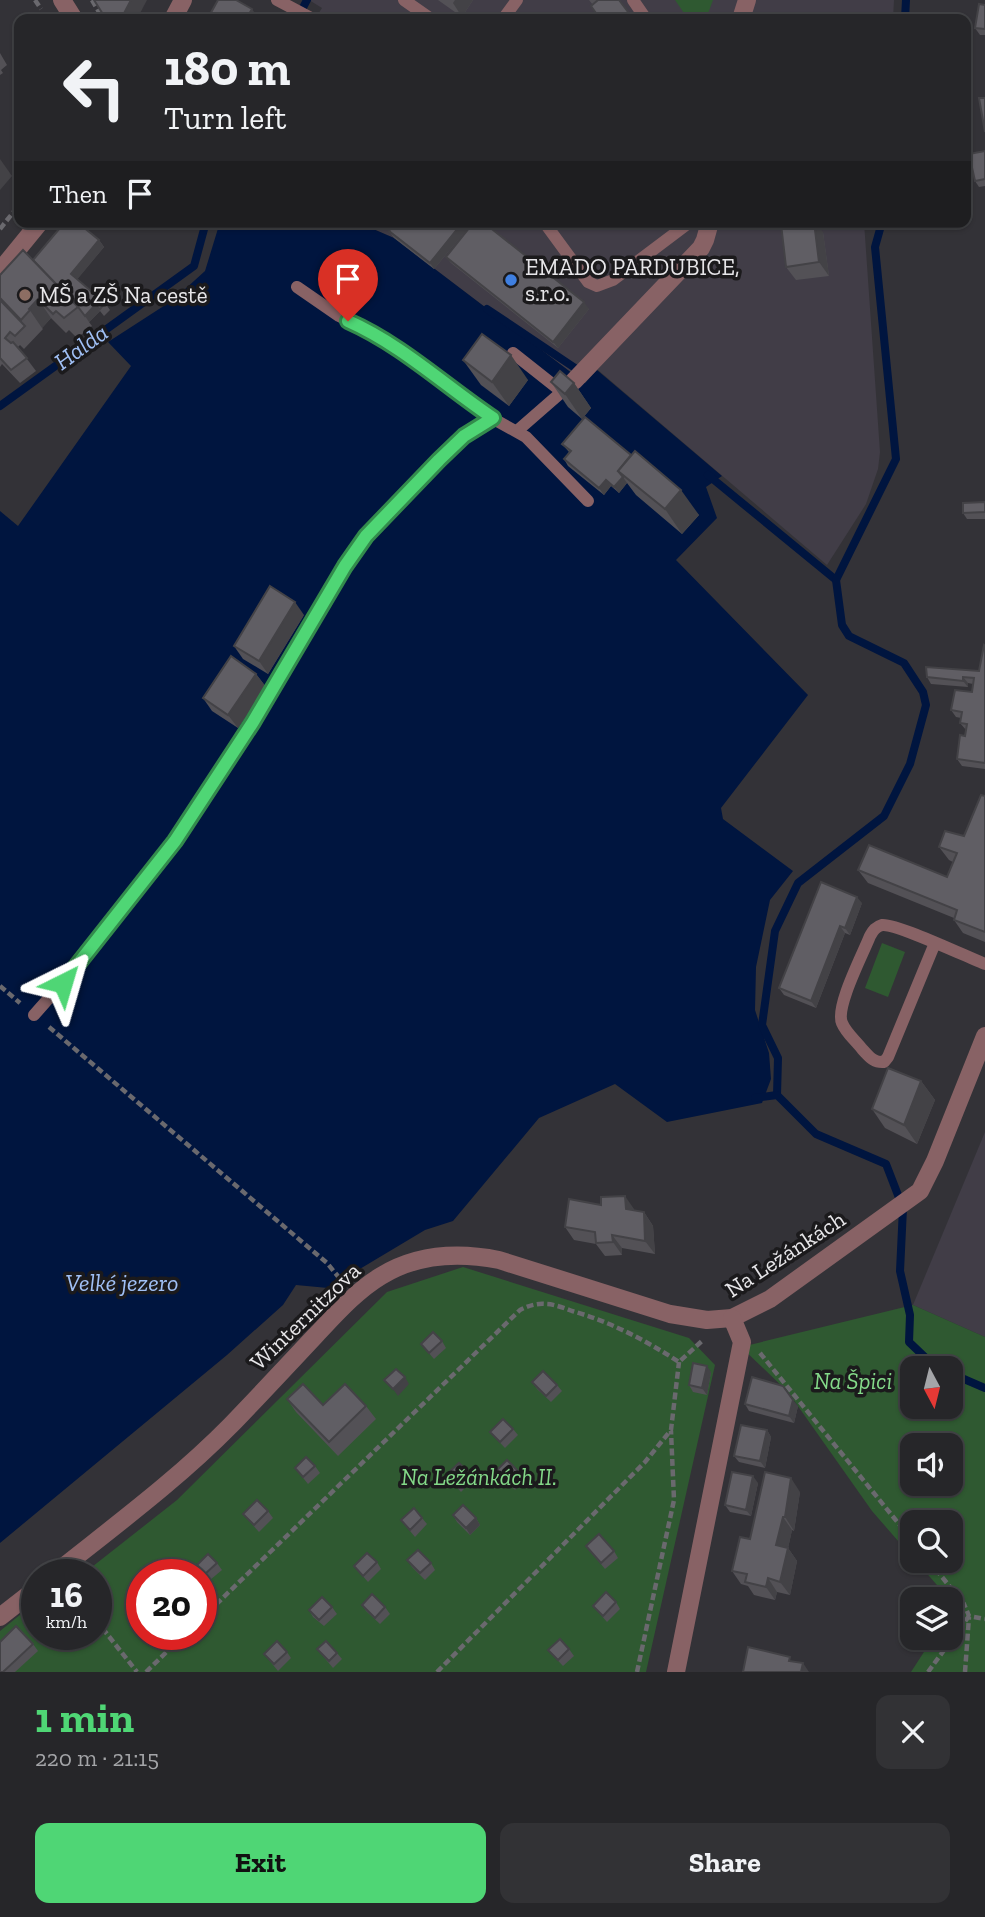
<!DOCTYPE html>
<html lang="en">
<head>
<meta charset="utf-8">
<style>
  body { margin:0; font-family:"Zilla Slab",serif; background:#323235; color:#f1f3f6; height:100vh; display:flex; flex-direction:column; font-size:26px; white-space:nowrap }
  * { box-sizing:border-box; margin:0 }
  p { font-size:23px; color:#a4a5a8 }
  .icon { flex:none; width:38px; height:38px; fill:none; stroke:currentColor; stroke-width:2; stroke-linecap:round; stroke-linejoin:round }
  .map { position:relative; height:1672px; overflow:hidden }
  .side { display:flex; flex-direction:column; background:#262629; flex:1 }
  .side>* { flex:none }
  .guide { position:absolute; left:14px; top:14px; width:957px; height:214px; border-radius:14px; box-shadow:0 2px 5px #0004,0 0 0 2px #424346; background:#262629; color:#f1f3f6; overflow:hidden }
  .needle { width:46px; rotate:173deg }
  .fabs { position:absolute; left:900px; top:1356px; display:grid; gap:14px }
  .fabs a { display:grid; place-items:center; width:63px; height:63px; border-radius:14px; background:#262629; box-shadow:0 2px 5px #0004,0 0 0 2px #424346; font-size:35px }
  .speed { position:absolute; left:21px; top:1559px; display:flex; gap:14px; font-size:35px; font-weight:700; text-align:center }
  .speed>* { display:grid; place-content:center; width:91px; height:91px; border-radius:50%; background:#262629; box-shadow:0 2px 5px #0004,0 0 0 2px #424346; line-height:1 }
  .speed small { font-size:18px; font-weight:400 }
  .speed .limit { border:10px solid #d22; background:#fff; color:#111 }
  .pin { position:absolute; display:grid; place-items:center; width:60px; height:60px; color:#fff; margin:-72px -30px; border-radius:50% 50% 50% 0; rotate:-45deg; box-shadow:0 0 7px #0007 }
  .pin .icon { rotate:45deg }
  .me { position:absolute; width:77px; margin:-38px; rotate:40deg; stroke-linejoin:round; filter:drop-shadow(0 0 5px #0008) }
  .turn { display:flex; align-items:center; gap:24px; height:147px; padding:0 35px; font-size:32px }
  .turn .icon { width:91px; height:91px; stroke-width:2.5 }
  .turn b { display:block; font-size:49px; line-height:60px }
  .then { display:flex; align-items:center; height:66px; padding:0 35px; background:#0003; gap:14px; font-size:26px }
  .round { display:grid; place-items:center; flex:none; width:74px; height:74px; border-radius:14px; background:#323235 }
  .headline { display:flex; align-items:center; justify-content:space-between; height:119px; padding:0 35px }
  h1 { font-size:42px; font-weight:700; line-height:52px; color:#4fd675 }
  .cta { display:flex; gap:14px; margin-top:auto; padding:14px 35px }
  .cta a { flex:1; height:80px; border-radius:14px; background:#4fd675; color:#111; font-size:28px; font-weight:700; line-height:80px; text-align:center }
  .cta a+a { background:#323235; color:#f1f3f6 }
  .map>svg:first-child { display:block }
</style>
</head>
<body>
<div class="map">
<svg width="985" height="1672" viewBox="0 0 985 1672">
  <rect width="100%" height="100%" fill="#333237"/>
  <g fill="#413d47">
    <path d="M309,0H894L893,19H315L322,8Z"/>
    <path d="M357,222H864L880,452L878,469L866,504L827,565L598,370L586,384L394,238Z"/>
    <path d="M985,1132V1337L913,1305Z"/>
  </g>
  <g fill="#2f5931" fill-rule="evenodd">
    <path d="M675,0H713L706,19H688Z"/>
    <path d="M882,943L905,952L888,997L865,988Z"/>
    <path d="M463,1267L689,1338L715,1365L646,1672H0V1631L31,1606L37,1613V1634H96V1575L83,1574L177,1500L387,1292ZM142,1575H201V1634H142Z"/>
    <path d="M913,1305L985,1337V1672H911L933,1638H950V1600L916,1561H950V1522H912V1557L872,1511L788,1392L741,1347ZM912,1368H950V1407H912ZM912,1446H950V1484H912Z"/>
  </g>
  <path fill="#00153f" d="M220,222H357L394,238L585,383L597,370L722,476L706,487L717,518L676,560L808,695L721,808L723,819L793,871L770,900L756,967L755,1010L769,1053L771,1079L762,1103L667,1122L615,1084L539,1118L453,1221L425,1230L328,1288L296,1285L283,1305L227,1355L0,1543V511L18,526L131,366L108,342L173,300L205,271Z"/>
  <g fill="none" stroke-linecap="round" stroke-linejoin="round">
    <g stroke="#00153f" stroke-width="8">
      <path d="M297,19L307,0"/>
      <path d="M905,19L906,0"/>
      <path d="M487,309L581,372"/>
      <path d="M0,406L194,266L206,222"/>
      <path d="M708,475L836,580"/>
      <path d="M777,1095L778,1058L762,1025L775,931L798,883L884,816L910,764L926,705L923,692L904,663L849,636L842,625L836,580L896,459L875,247L882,222"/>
      <path d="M755,1098L777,1095L816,1134L886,1164L903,1208L900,1271L910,1315L909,1342L932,1364L941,1368"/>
      <path d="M950,1373L985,1388"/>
    </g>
    <g stroke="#6a696e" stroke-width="4.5" stroke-dasharray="7 3.5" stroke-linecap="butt">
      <path d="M35,0L41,9"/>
      <path d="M92,0L103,19"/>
      <path d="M0,229L19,205"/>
      <path d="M0,986L20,1003"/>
      <path d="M49,1027L327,1263L341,1280"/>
      <path d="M760,1353L912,1540"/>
      <path d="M929,1561L964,1604L969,1616L985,1619"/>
      <path d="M201,1619L520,1310C528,1306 536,1303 546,1304C554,1304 564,1308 572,1311C611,1322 645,1340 679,1362L703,1340"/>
      <path d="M96,1620L137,1672"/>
      <path d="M146,1672L185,1634"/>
      <path d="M437,1672L645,1462L671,1430L679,1362"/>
      <path d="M637,1672L674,1500L671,1431"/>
      <path d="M928,1672L969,1616"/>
      <path d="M965,1672L969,1617"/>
    </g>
    <g stroke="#886265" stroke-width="12">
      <path d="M277,0L313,19"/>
      <path d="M404,0L431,19"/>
      <path d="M633,0L646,19"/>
      <path d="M503,19L517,0"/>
      <path d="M544,222L588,282L597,286L613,280L690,222"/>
      <path d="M297,287L339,316L388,341L490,417L526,437L588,501"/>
      <path d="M513,353L561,391"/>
      <path d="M517,431L572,383"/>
      <path d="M935,943L888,1057L884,1062C873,1063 869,1056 862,1049C856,1041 846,1033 842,1023C835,1007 863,954 870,936C873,931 875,927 882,925C896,923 967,957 985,964"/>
      <path d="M34,1015C106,935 172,849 230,758C271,696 305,630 344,567C360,541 381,520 402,498C431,468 458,440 493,418"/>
    </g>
    <g stroke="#886265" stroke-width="18">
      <path d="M62,0L74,19"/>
      <path d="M173,19L183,0"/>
      <path d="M741,19L747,0"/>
      <path d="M0,271L40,222"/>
      <path d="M574,381L701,248L705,240L710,222"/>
      <path d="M53,1575C113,1527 177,1480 231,1425C259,1396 287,1366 315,1336C335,1315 356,1291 381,1276C417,1254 459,1252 499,1260L670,1314L707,1320L732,1318L770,1299L920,1191L935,1161L985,1036"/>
      <path d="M0,1617L37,1588"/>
      <path d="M676,1672L742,1342L732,1318"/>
    </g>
  </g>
  <g fill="#535156">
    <path d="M438,0H473L462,17Z"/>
    <path d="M589,0H619L633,19H594L598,16L593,5Z"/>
    <path d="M985,5V35H980L975,28Z"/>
    <path d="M0,53L7,65L1,70L3,73L0,75Z"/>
    <path d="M985,151V186L979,187L975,181Z"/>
    <path d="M396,222H473L434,269L394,238L389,231Z"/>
    <path d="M823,232L829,276L796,280L786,267Z"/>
    <path d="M99,240L104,247L77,279L105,303L110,310L104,316L100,311L89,322L92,326L77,338L69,330L66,333L51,318L42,328L43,329L24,349L20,345L18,347L36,371L20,383L2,364L0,367V275L33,260Z"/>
    <path d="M446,257L589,309L558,348L451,263Z"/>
    <path d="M463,360L528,380L509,406L481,385Z"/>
    <path d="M551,382L574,383L591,408L582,419L568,407Z"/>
    <path d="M585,417L699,515L682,534L636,495L627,483L619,493L611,486L604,495L568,466L564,459L569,452L562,444Z"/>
    <path d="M985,502V519H967L963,513Z"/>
    <path d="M304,615L268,674L243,659L234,646Z"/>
    <path d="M985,646V769L962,766L957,759L965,736L966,730L960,723L961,718L956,717L951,710L972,692L973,684L968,683V687L931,684L927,677L979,671Z"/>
    <path d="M256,674L266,687L238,728L212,711L203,698Z"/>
    <path d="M985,796V942L963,933L954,920V918L868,883L858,870L947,877L953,862L949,860L939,847L964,836Z"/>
    <path d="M862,903L850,935L845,933L816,1008L784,995L779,988Z"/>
    <path d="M921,1081L935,1100L917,1144L885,1128L872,1109Z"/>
    <path d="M601,1205L634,1209V1211L644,1212L653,1226L655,1254L622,1248V1255L605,1256L596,1244L574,1240L565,1227Z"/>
    <path d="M442,1341L446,1348L434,1359L421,1344Z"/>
    <path d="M711,1372L707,1395L693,1392L689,1385Z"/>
    <path d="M532,1382L557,1385L562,1391L551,1402L537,1389Z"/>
    <path d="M287,1399L323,1405L366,1406L376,1419L338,1456L296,1412Z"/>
    <path d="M745,1404L798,1406L794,1423L749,1411Z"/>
    <path d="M513,1429L518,1435L505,1448L490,1432Z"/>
    <path d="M767,1430L771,1437L765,1468L739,1462L734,1456Z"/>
    <path d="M315,1466L320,1473L308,1484L295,1468Z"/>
    <path d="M497,1470L520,1473L525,1480L515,1490L502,1477Z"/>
    <path d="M469,1473L473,1480L461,1492L446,1475Z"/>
    <path d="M758,1483L751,1516L730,1512L725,1505Z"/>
    <path d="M800,1492L794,1531L792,1530L788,1548L797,1561L790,1595L777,1592L775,1600L754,1595L748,1586L741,1584L732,1571Z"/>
    <path d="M268,1511L273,1518L259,1532L243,1514Z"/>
    <path d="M453,1515L476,1518L480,1525L470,1535L457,1522Z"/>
    <path d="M422,1518L427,1524L415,1537L401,1520Z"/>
    <path d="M586,1546L614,1551L618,1558L605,1569Z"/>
    <path d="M407,1560L431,1563L435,1570L425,1580L412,1567Z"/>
    <path d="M377,1562L381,1569L368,1582L354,1566Z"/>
    <path d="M217,1563L222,1570L210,1580L197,1565Z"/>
    <path d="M616,1602L620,1609L607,1622L593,1606Z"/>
    <path d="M362,1605L385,1607L390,1614L380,1624L366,1611Z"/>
    <path d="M332,1607L337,1614L324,1626L313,1617L309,1610Z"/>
    <path d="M33,1644L38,1651L15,1672H0Z"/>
    <path d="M317,1649L337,1653L342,1659L333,1668Z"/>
    <path d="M569,1649L574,1656L563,1666L548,1650Z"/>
    <path d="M287,1652L291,1658L278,1671L264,1654Z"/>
  </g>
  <g fill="#434246">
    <path d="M131,0H147L137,19H121Z"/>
    <path d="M455,0H473L462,17L453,3Z"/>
    <path d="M252,9L259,19H246Z"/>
    <path d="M0,159L12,176L0,190Z"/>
    <path d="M463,222H473L434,269L430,263Z"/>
    <path d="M814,222H816L823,232L829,276L819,262Z"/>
    <path d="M99,240L104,247L76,281L71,274Z"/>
    <path d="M38,299L51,318L42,328L29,309Z"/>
    <path d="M584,302L589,309L558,348L553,342Z"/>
    <path d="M95,305L100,311L89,322L85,316Z"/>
    <path d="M511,355L528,380L509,406L492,382Z"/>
    <path d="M574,383L591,408L582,419L565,394Z"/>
    <path d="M623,477L627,483L619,493L614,487Z"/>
    <path d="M606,480L611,486L604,495L599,488Z"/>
    <path d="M681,490L699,515L682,534L665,509Z"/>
    <path d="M295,602L304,615L268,674L259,661Z"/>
    <path d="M256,674L266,687L238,728L228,715Z"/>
    <path d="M963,677L968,683V687L963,681Z"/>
    <path d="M857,897L862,903L850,935L845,928Z"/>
    <path d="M840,926L845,933L816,1008L811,1001Z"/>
    <path d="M921,1081L935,1100L917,1144L904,1125Z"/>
    <path d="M625,1196L634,1209L635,1222L626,1209Z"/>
    <path d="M644,1212L653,1226L655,1254L645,1241Z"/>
    <path d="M612,1235L622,1248V1255L613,1242Z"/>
    <path d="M707,1366L711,1372L707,1395L702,1388Z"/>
    <path d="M405,1377L409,1384L398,1396L393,1389Z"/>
    <path d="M793,1400L798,1406L794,1423L789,1416Z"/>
    <path d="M767,1430L771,1437L765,1468L760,1461Z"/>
    <path d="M753,1476L758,1483L751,1516L746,1510Z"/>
    <path d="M791,1478L800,1492L794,1531L785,1517Z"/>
    <path d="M783,1517L792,1530L786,1558L776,1545Z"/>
    <path d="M476,1518L480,1525L470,1535L466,1528Z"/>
    <path d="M788,1548L797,1561L790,1595L780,1582Z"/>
    <path d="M768,1578L777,1592L775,1600L766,1587Z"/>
    <path d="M803,1663L809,1672H801Z"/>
  </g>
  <g fill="#605e64" stroke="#434246" stroke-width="2">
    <path d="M94,0H131L121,19H106Z"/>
    <path d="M218,0H236L252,9L246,19H211L208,18Z"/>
    <path d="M598,0H619L628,12L617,19H594L598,16L591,6Z"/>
    <path d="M979,4L985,5V29L975,28Z"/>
    <path d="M979,98H985V132Z"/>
    <path d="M985,151V179L975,181L969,154Z"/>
    <path d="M65,222H77L99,240L71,274L105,303L100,309L95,305L85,316L78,307L33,260Z"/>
    <path d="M396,222H463L430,263L389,231Z"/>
    <path d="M474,222H483L584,302L553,342L446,257Z"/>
    <path d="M791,222H814L819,262L786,267L781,224Z"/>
    <path d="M23,250L78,307L64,318L56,311L53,314L38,299L29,309L30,310L21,320L0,298V275Z"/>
    <path d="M0,300L25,326L15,336L10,332L5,338L11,343L13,342L27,358L11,370L0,358Z"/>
    <path d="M482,334L511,355L492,382L463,360Z"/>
    <path d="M560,371L574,383L565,394L551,382Z"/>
    <path d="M585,417L631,455L618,471L623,477L614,487L606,480L599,488L564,459L571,451L562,444Z"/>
    <path d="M635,451L681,490L665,509L618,471Z"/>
    <path d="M985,502V512L963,513V503Z"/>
    <path d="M270,586L295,602L259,661L234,646Z"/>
    <path d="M984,645L985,646V763L957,759L960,735L965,736L967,724L960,723L962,712L951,710L955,690L972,692L974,678L963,677V681L927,677L926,667L979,671Z"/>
    <path d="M231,656L256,674L228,715L203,698Z"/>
    <path d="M981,795L985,796V932L954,920L957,910L858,870L869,845L947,877L957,853L939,847L945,831L964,836Z"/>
    <path d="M821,882L857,897L845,928L840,926L811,1001L779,988Z"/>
    <path d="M888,1068L921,1081L904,1125L872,1109Z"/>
    <path d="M625,1196L626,1209L644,1212L645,1241L612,1235L613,1242L596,1243L595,1232L565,1227L569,1199L601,1205V1197Z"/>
    <path d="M433,1332L442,1341L429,1353L421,1344Z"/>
    <path d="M693,1363L707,1366L702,1388L689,1385Z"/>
    <path d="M396,1369L405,1377L393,1389L384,1380Z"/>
    <path d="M543,1371L557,1385L546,1396L532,1382Z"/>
    <path d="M752,1377L783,1386L793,1400L789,1416L745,1404Z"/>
    <path d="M303,1384L323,1405L345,1384L366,1406L329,1442L287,1399Z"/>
    <path d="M503,1419L513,1429L500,1442L490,1432Z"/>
    <path d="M741,1425L767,1430L760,1461L734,1456Z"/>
    <path d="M306,1457L315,1466L303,1477L295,1468Z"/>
    <path d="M507,1460L520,1473L510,1483L497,1470Z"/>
    <path d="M459,1463L469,1473L456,1485L446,1475Z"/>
    <path d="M732,1472L753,1476L746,1510L725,1505Z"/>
    <path d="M765,1472L791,1478L785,1517H783L776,1545L788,1548L780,1582L768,1578L766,1587L745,1582L747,1574L732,1571L740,1537L750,1539Z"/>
    <path d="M257,1500L268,1511L254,1525L243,1514Z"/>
    <path d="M463,1505L476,1518L466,1528L453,1515Z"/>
    <path d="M414,1508L422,1518L410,1530L401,1520Z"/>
    <path d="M599,1534L614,1551L601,1563L586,1546Z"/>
    <path d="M418,1550L431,1563L420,1573L407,1560Z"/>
    <path d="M367,1553L377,1562L363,1576L354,1566Z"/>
    <path d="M208,1554L217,1563L205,1574L197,1565Z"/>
    <path d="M606,1592L616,1602L603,1616L593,1606Z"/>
    <path d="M372,1594L385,1607L375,1618L362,1605Z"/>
    <path d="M322,1597L332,1607L319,1620L309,1610Z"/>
    <path d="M16,1626L33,1644L3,1672H0V1642Z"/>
    <path d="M560,1639L569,1649L558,1660L548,1650Z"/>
    <path d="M277,1641L287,1652L274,1664L264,1654Z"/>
    <path d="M326,1641L337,1653L329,1661L317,1649Z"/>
    <path d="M748,1647L790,1657L789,1661L803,1663L801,1672H743Z"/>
  </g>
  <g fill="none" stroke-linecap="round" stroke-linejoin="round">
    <g stroke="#338b4c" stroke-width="18">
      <path id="route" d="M63,983L175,841L253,722L345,566L366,536L439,460L464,436L493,418C444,385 402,345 348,321"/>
    </g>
    <use href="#route" stroke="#4fd675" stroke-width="12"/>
  </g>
  <circle fill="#3f7fe0" stroke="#1b1a1c" stroke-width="2.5" cx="511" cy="280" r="7"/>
  <circle fill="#8d6e63" stroke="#1b1a1c" stroke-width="2.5" cx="25" cy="295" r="7"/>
  <g text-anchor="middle" stroke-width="7" stroke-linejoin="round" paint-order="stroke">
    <g font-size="23" fill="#e7e6e9" stroke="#1b1a1c" text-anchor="start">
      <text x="525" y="275">EMADO PARDUBICE,<tspan x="525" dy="26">s.r.o.</tspan></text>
      <text x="39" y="303">MŠ a ZŠ Na cestě</text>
    </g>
    <g font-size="23" fill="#e7e6e9" stroke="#1b1a1c">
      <text transform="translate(785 1254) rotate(-33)" y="8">Na Ležánkách</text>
      <text transform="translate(305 1316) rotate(-44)" y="8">Winternitzova</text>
    </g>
    <g font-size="23" font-style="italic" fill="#84d989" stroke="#1b1a1c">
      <text x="853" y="1389">Na Špici</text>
      <text x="479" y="1485">Na Ležánkách II.</text>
    </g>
    <g font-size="24" font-style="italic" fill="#a0c0f5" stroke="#1b1a1c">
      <text transform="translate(81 347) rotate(-36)" y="8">Halda</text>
      <text x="122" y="1291">Velké jezero</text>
    </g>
  </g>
</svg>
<div class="fabs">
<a><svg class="needle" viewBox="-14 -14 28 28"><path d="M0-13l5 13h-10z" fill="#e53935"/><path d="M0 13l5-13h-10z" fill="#a4a5a8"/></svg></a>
<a><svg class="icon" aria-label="sound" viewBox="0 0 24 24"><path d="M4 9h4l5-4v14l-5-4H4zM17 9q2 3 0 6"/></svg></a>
<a><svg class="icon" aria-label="search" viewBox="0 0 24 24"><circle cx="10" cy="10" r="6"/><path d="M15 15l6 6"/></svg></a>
<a><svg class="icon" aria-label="layers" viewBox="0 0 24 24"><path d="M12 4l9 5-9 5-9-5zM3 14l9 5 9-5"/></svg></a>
</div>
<div class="speed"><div>16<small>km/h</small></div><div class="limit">20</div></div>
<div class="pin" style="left:348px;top:321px;background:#d93025"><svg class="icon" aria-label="arrive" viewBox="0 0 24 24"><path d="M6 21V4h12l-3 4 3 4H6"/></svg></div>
<svg class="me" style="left:63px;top:983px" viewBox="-20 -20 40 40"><path d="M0-17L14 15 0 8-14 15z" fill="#4fd675" stroke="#fff" stroke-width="4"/></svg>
<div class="guide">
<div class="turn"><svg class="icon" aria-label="left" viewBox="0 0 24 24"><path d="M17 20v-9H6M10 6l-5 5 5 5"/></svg><div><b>180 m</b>Turn left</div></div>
<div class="then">Then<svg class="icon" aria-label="arrive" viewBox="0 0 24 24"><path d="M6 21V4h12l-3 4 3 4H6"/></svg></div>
</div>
</div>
<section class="side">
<div class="headline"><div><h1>1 min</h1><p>220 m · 21:15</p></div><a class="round"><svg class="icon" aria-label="close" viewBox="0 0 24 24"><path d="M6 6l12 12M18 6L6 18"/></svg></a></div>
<div class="cta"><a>Exit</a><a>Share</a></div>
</section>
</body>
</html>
